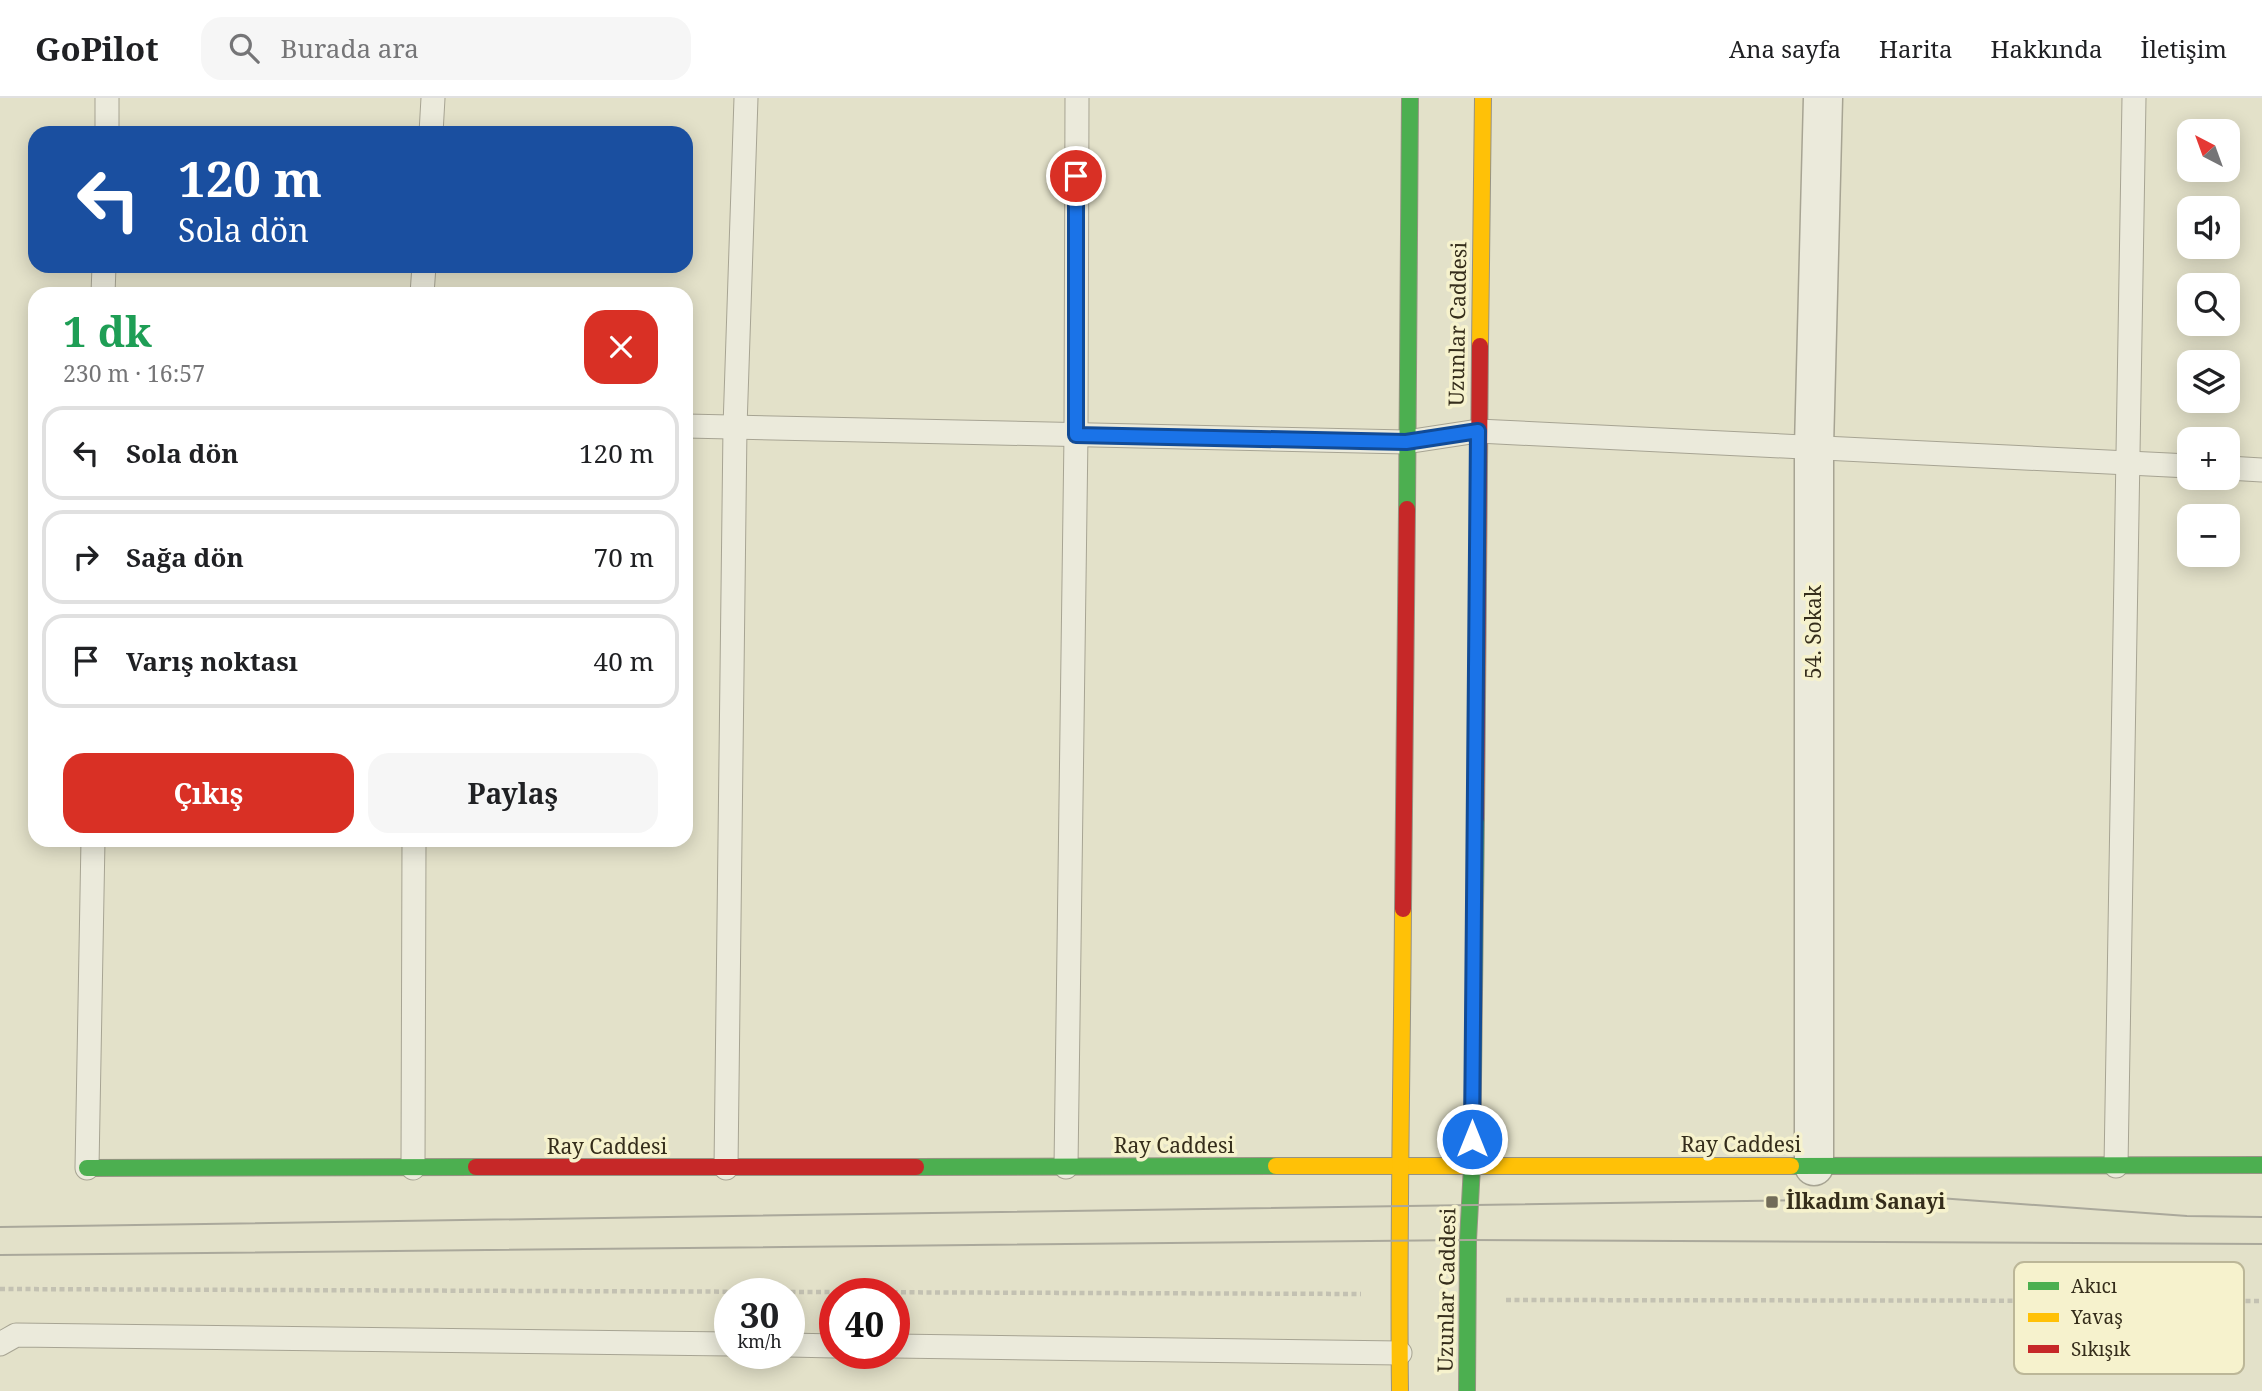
<!DOCTYPE html>
<html lang="tr">
<head>
<meta charset="utf-8">
<style>
  body { margin:0; font-family:"Noto Serif",serif; background:#f6f6f6; color:#202124; height:100vh; display:flex; flex-direction:column; font-size:26px; white-space:nowrap }
  * { box-sizing:border-box; margin:0 }
  p { font-size:23px; color:#757577 }
  .icon { flex:none; width:38px; height:38px; fill:none; stroke:currentColor; stroke-width:2; stroke-linecap:round; stroke-linejoin:round }
  .map { position:relative; flex:1; overflow:hidden }
  .panel { position:absolute; left:28px; top:189px; width:665px; height:560px; display:flex; flex-direction:column; background:#fff; border-radius:21px; box-shadow:0 4px 18px #0003 }
  .panel>* { flex:none }
  .hud { position:absolute; left:28px; top:28px; width:665px; height:147px; border-radius:21px; box-shadow:0 4px 18px #0003; background:#1a4fa0; color:#fff; overflow:hidden }
  .needle { width:46px; rotate:319deg }
  .controls { position:absolute; left:2177px; top:21px; display:grid; gap:14px }
  .controls a { display:grid; place-items:center; width:63px; height:63px; border-radius:14px; background:#fff; box-shadow:0 4px 18px #0003; font-size:35px }
  .speed { position:absolute; left:714px; top:1180px; display:flex; gap:14px; font-size:35px; font-weight:700; text-align:center }
  .speed>* { display:grid; place-content:center; width:91px; height:91px; border-radius:50%; background:#fff; box-shadow:0 4px 18px #0003; line-height:1 }
  .speed small { font-size:18px; font-weight:400 }
  .speed .limit { border:10px solid #d22; background:#fff; color:#111 }
  .pin { position:absolute; display:grid; place-items:center; width:60px; height:60px; color:#fff; margin:-30px; border:4px solid #fff; border-radius:50%; box-shadow:0 2px 7px #0007 }
  .me { position:absolute; width:77px; margin:-38px; rotate:0deg; stroke-linejoin:round; filter:drop-shadow(0 0 5px #0008) }
  .turn { display:flex; align-items:center; gap:24px; height:147px; padding:0 35px; font-size:32px }
  .turn .icon { width:91px; height:91px; stroke-width:2.5 }
  .turn b { display:block; font-size:49px; line-height:60px }
  .round { display:grid; place-items:center; flex:none; width:74px; height:74px; border-radius:21px; background:#f6f6f6 }
  .headline { display:flex; align-items:center; justify-content:space-between; height:119px; padding:0 35px }
  h1 { font-size:42px; font-weight:700; line-height:52px; color:#1e9e55 }
  .button { display:flex; gap:14px; margin-top:auto; padding:14px 35px }
  .button a { flex:1; height:80px; border-radius:21px; background:#d93025; color:#fff; font-size:28px; font-weight:700; line-height:80px; text-align:center }
  .button a+a { background:#f6f6f6; color:#202124 }
  ul { padding:0; list-style:none }
  li { display:flex; align-items:center; gap:21px; height:94px; margin:0 14px 10px; padding:0 21px; border:4px solid #e0e0e0; border-radius:21px }
  li div { flex:1 }
  li b { display:block; font-size:26px }
  li em { font-style:normal }
  header { display:flex; align-items:center; gap:42px; box-sizing:border-box; height:98px; padding:0 35px; background:#fff; border-bottom:2px solid #e0e0e0 }
  header strong { font-size:33px }
  nav { display:flex; gap:38px; margin-inline-start:auto; font-size:24px }
  .search { width:490px; height:63px; background:#f6f6f6; display:flex; align-items:center; gap:18px; box-sizing:border-box; padding:0 24px; border-radius:21px; color:#757577; font-size:26px }
  .map>svg:first-child { display:block }
</style>
</head>
<body>
<header>
<strong>GoPilot</strong>
<div class="search"><svg class="icon" aria-label="search" viewBox="0 0 24 24"><circle cx="10" cy="10" r="6"/><path d="M15 15l6 6"/></svg>Burada ara</div>
<nav><a>Ana sayfa</a><a>Harita</a><a>Hakkında</a><a>İletişim</a></nav>
</header>
<div class="map">
<svg width="2262" height="1293" viewBox="0 0 2262 1293">
  <rect width="100%" height="100%" fill="#e3e1c9"/>
  <g fill="none" stroke-linecap="round" stroke-linejoin="round">
    <g stroke="#a7a493" stroke-width="25">
      <g id="lane">
        <path d="M107,35V0"/>
        <path d="M431,35L433,0"/>
        <path d="M103,196L104,168"/>
        <path d="M422,196L424,168"/>
        <path d="M686,328L1406,344L1478,333L2189,368"/>
        <path d="M2228,370L2262,372"/>
        <path d="M2116,1068L2134,0"/>
        <path d="M1066,1069L1076,337L1077,0"/>
        <path d="M87,1070L93,742"/>
        <path d="M413,1070L414,742"/>
        <path d="M726,1070L735,329L746,0"/>
        <path d="M0,1246L16,1237L730,1246"/>
        <path d="M789,1247L835,1248"/>
        <path d="M894,1248L1400,1255"/>
      </g>
    </g>
    <g stroke="#a7a493" stroke-width="41">
      <path id="street" d="M1814,1068V349L1823,0"/>
    </g>
    <g stroke="#979383" stroke-width="18">
      <g id="fast">
        <path d="M1407,411L1410,0"/>
        <path d="M1791,1068L2262,1067"/>
        <path d="M916,1069L1276,1068"/>
        <path d="M87,1070L476,1069"/>
        <path d="M1467,1293L1468,1142L1472,1068L1476,720"/>
      </g>
    </g>
    <g stroke="#979383" stroke-width="18">
      <g id="slow">
        <path d="M1480,248L1483,0"/>
        <path d="M1276,1068H1791"/>
        <path d="M1400,1293C1398,1132 1402,972 1403,811"/>
      </g>
    </g>
    <g stroke="#979383" stroke-width="18">
      <g id="jam">
        <path d="M1476,720L1480,248"/>
        <path d="M1403,811L1407,411"/>
        <path d="M476,1069H916"/>
      </g>
    </g>
    <g stroke="#c3c1b2" stroke-width="4.5" stroke-dasharray="5 3.5" stroke-linecap="butt">
      <path d="M0,1191L1361,1196"/>
      <path d="M1506,1202L2262,1203"/>
    </g>
    <use href="#lane" stroke="#ebeadb" stroke-width="23"/>
    <use href="#street" stroke="#ebeadb" stroke-width="38"/>
    <use href="#fast" stroke="#4caf50" stroke-width="16"/>
    <use href="#slow" stroke="#ffc107" stroke-width="16"/>
    <use href="#jam" stroke="#c62828" stroke-width="16"/>
    <g stroke="#aaa89b" stroke-width="2">
      <path d="M0,1129L1939,1100L2187,1118L2262,1119"/>
      <path d="M0,1157L1468,1142L2262,1146"/>
    </g>
  </g>
  <g fill="none" stroke-linecap="round" stroke-linejoin="round">
    <g stroke="#114b97" stroke-width="18">
      <path id="route" d="M1076,78V337L1406,344L1478,333L1472,1041"/>
    </g>
    <use href="#route" stroke="#1a73e8" stroke-width="12"/>
  </g>
  <rect fill="#726c58" stroke="#f6f2cd" stroke-width="2.5" x="1765" y="1097" width="14" height="14" rx="3.5"/>
  <g text-anchor="middle" stroke-width="7" stroke-linejoin="round" paint-order="stroke">
    <g font-size="21" fill="#352d1b" stroke="#f6f2cd">
      <text transform="translate(1458 226) rotate(-89)" y="7">Uzunlar Caddesi</text>
      <text transform="translate(1814 534) rotate(-90)" y="7">54. Sokak</text>
      <text x="1741" y="1054">Ray Caddesi</text>
      <text x="1174" y="1055">Ray Caddesi</text>
      <text x="607" y="1056">Ray Caddesi</text>
      <text transform="translate(1447 1192) rotate(-89)" y="7">Uzunlar Caddesi</text>
    </g>
    <g font-size="21" font-weight="bold" fill="#352d1b" stroke="#f6f2cd" text-anchor="start">
      <text x="1786" y="1111">İlkadım Sanayi</text>
    </g>
  </g>
  <rect x="2014" y="1164" width="230" height="112" rx="10" fill="#f6f2cd" stroke="#bcb798" stroke-width="2"/>
  <rect x="2028" y="1184" width="31" height="8" fill="#4caf50"/>
  <rect x="2028" y="1215" width="31" height="9" fill="#ffc107"/>
  <rect x="2028" y="1247" width="31" height="8" fill="#c62828"/>
  <g font-size="19" fill="#352d1b">
    <text x="2071" y="1195">Akıcı</text>
    <text x="2071" y="1226">Yavaş</text>
    <text x="2071" y="1258">Sıkışık</text>
  </g>
</svg>
<div class="controls">
<a><svg class="needle" viewBox="-14 -14 28 28"><path d="M0-13l5 13h-10z" fill="#e53935"/><path d="M0 13l5-13h-10z" fill="#757577"/></svg></a>
<a><svg class="icon" aria-label="sound" viewBox="0 0 24 24"><path d="M4 9h4l5-4v14l-5-4H4zM17 9q2 3 0 6"/></svg></a>
<a><svg class="icon" aria-label="search" viewBox="0 0 24 24"><circle cx="10" cy="10" r="6"/><path d="M15 15l6 6"/></svg></a>
<a><svg class="icon" aria-label="layers" viewBox="0 0 24 24"><path d="M12 4l9 5-9 5-9-5zM3 14l9 5 9-5"/></svg></a>
<a>+</a>
<a>−</a>
</div>
<div class="speed"><div>30<small>km/h</small></div><div class="limit">40</div></div>
<div class="pin" style="left:1076px;top:78px;background:#d93025"><svg class="icon" aria-label="arrive" viewBox="0 0 24 24"><path d="M6 21V4h12l-3 4 3 4H6"/></svg></div>
<svg class="me" style="left:1472px;top:1041px" viewBox="-20 -20 40 40"><circle r="17" fill="#1a73e8" stroke="#fff" stroke-width="3"/><path d="M0-11L8 9 0 5-8 9z" fill="#fff"/></svg>
<div class="hud">
<div class="turn"><svg class="icon" aria-label="left" viewBox="0 0 24 24"><path d="M17 20v-9H6M10 6l-5 5 5 5"/></svg><div><b>120 m</b>Sola dön</div></div>
</div>
<section class="panel">
<div class="headline"><div><h1>1 dk</h1><p>230 m · 16:57</p></div><a class="round" style="background:#d93025;color:#fff"><svg class="icon" aria-label="close" viewBox="0 0 24 24"><path d="M6 6l12 12M18 6L6 18"/></svg></a></div>
<ul>
<li><svg class="icon" aria-label="left" viewBox="0 0 24 24"><path d="M17 20v-9H6M10 6l-5 5 5 5"/></svg><div><b>Sola dön</b></div><em>120 m</em></li>
<li><svg class="icon" aria-label="right" viewBox="0 0 24 24"><path d="M7 20v-9h11M14 6l5 5-5 5"/></svg><div><b>Sağa dön</b></div><em>70 m</em></li>
<li><svg class="icon" aria-label="arrive" viewBox="0 0 24 24"><path d="M6 21V4h12l-3 4 3 4H6"/></svg><div><b>Varış noktası</b></div><em>40 m</em></li>
</ul>
<div class="button"><a>Çıkış</a><a>Paylaş</a></div>
</section>
</div>
</body>
</html>
